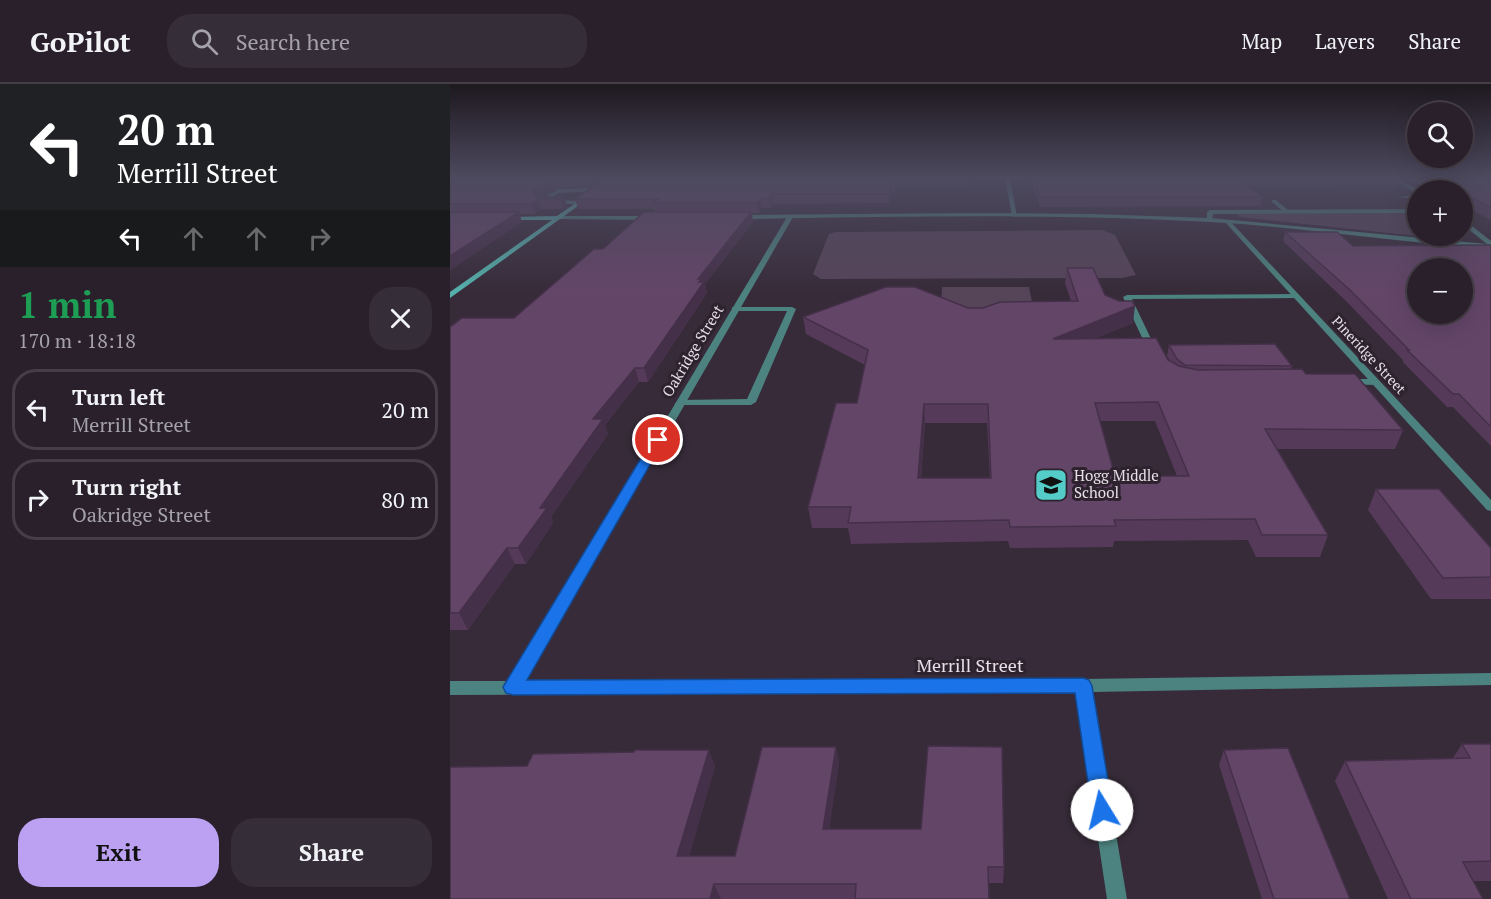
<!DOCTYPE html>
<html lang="en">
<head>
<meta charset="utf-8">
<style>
  body { margin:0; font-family:"PT Serif",serif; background:#352d37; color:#f1f3f6; height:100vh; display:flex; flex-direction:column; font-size:22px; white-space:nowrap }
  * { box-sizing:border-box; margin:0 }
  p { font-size:20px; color:#a5a3a9 }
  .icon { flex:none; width:33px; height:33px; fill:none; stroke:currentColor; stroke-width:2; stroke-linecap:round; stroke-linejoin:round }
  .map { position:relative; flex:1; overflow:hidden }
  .sheet { display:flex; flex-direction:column; background:#29202b; width:450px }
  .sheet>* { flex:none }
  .guide { background:#202124; color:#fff; overflow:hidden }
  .controls { position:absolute; left:957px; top:18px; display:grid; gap:12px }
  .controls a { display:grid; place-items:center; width:66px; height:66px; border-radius:50%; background:#29202b; box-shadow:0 6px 24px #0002,0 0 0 2px #453e47; font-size:30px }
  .pin { position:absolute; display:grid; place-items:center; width:51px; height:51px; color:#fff; margin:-26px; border:3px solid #fff; border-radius:50%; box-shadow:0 2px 6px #0007 }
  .me { position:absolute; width:66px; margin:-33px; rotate:351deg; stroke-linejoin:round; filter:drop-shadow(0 0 4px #0008) }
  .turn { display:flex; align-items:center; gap:21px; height:126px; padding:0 18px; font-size:27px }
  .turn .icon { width:78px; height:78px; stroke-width:2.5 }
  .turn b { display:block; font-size:42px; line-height:51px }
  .lanes { display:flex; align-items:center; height:57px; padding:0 18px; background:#0003; justify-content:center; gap:30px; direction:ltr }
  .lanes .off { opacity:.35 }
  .round { display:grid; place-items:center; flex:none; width:63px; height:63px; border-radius:24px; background:#352d37 }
  .summary { display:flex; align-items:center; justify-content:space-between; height:102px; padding:0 18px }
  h1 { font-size:36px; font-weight:700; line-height:45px; color:#1e9e55 }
  .cta { display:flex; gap:12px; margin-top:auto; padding:12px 18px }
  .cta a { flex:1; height:69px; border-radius:24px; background:#bca0f2; color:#111; font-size:24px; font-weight:700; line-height:69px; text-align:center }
  .cta a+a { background:#352d37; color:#f1f3f6 }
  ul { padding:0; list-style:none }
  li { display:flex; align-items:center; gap:18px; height:81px; margin:0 12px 9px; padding:0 6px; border:3px solid #453e47; border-radius:24px }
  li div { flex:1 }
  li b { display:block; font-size:22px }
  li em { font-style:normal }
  header { display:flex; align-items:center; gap:36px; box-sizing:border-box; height:84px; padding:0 30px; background:#29202b; border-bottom:2px solid #453e47 }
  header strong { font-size:28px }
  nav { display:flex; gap:33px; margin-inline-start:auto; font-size:21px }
  .search { width:420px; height:54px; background:#352d37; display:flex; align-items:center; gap:15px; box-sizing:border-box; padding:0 21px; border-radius:24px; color:#a5a3a9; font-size:22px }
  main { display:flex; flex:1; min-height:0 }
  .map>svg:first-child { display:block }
</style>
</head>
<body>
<header>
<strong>GoPilot</strong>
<div class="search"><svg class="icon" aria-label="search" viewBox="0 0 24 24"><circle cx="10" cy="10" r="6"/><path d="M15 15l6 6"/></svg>Search here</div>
<nav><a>Map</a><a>Layers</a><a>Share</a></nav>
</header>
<main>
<section class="sheet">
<div class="guide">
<div class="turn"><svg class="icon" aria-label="left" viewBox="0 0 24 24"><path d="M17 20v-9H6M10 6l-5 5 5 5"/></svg><div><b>20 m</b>Merrill Street</div></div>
<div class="lanes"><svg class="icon" aria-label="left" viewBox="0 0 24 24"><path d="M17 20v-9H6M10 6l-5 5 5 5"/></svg><svg class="icon off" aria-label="ahead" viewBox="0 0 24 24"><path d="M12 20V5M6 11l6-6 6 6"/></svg><svg class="icon off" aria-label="ahead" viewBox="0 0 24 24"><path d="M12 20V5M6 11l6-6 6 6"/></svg><svg class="icon off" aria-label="right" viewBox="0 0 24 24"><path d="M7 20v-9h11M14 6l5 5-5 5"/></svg></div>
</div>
<div class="summary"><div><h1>1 min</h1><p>170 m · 18:18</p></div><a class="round"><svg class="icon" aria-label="close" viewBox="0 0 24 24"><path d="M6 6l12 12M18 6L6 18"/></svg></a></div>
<ul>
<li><svg class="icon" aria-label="left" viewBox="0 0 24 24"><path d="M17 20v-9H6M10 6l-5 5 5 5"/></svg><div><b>Turn left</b><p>Merrill Street</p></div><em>20 m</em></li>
<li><svg class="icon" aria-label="right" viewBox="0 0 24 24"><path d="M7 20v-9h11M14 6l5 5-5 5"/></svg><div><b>Turn right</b><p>Oakridge Street</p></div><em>80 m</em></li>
</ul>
<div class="cta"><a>Exit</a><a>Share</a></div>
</section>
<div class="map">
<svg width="1041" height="815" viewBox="0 0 1041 815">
  <rect width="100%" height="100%" fill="#372b39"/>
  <g fill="#564459">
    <path d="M967,129L968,152H1008L997,154L967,152L789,133L788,130Z"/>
    <path d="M652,146L665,151L686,191L672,194L371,195L363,190L379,150L385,148Z"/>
    <path d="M492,203H579L583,223L491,224Z"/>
  </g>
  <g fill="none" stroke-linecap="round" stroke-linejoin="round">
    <g fill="#4c827f" fill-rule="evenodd">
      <path d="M146,104L148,107L109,109L97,116L133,117L131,120H90L87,118L108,105Z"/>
      <path d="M968,111V115L947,113Z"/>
      <path d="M822,116H826L839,127V129H835L822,118Z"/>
      <path d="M845,210L849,212L848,214L682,215L704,261L710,267L706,270L696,262L673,213L677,211Z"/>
      <path d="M282,223H342L346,225L306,318L301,321H226L225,319L230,316L297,315L337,227H282Z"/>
      <path d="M896,295H925L930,298L925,301L893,300V296Z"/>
    </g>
    <g fill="#4c827f" fill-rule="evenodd">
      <path d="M555,94H560L567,133L562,132Z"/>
      <path d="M968,125V129L763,130L762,137L757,136V128L760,126Z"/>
      <path d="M340,131L343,133L75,597L633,595L1041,589V601L642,608L677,815H657L626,609L0,611V597H59L337,133Z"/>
      <path d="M775,136H779L1041,416V427L1037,426L775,138Z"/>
    </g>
    <g fill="#4c827f" fill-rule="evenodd">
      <path d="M941,94H946L969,106L966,109Z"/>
      <path d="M524,129L642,130L760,134L1037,160L1012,140V134L1041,157V164C947,159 854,143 761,138C603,129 445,133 288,135L285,133L288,131Z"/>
      <path d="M108,132H204L207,134L204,136L106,135Z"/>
    </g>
    <path fill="#55b0ab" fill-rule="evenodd" d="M161,94H167L0,214V208L102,136H55L53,133L107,132Z"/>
  </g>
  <g fill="#553b59" fill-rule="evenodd">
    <path d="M0,94H144L146,100L156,94H527V95H522V101L446,102L445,109H442L439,119L323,120L320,124H311L309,129H302L303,138L255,200L257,209L198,298H189L155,341L158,350L101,433L103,439L76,480H65L18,546H0V243L64,234L153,165L205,128L204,125H128L125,115L145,101L108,103L92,113H114L117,122L113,125H91L85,130H69L72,138L0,186Z"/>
    <path d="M580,94H948L946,100L797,101L812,113L810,122L590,123Z"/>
    <path d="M950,94H1041V136L1012,121V106H986L974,100H962Z"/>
    <path d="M835,148L903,162L1041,161V362L1003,323H997L953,278V276L897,218L833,157Z"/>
    <path d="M617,184L655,211L683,239L644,255L720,277L717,272L719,261L842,282L841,285L856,290L953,346L945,365H826L878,451L870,473H806L798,456L664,457L663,463L560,464L558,457L401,460L398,444H362L358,423L407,319L415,281L356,250L353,233L533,224L621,217L615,199ZM650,337H705L727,392H665ZM475,339H537L540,394H471Z"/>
    <path d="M926,405L1041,464V515H981L918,426Z"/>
    <path d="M1012,660H1041V797H1023L1033,815H938L885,697L895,677L1003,674Z"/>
    <path d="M386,663L389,679L379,745L554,783L553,799H539V815H0L265,682L239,772H285Z"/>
    <path d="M774,666L900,815H812L769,681Z"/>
  </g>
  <g fill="#453049">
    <path d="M105,94L108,103L85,117L82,108Z"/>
    <path d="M446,94V102L445,109L444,100Z"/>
    <path d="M441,100L442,109L439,119V110Z"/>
    <path d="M322,110L323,120L320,124L319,115Z"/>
    <path d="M114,113L117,122L113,125L110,115Z"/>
    <path d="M88,115L91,125L85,130L81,120Z"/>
    <path d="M310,115L311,124L309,129L307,119Z"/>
    <path d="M69,128L72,138L0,186V172Z"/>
    <path d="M301,128L303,138L255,200L257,209L198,298L194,284L248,195Z"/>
    <path d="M685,222L683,239L601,273L603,255Z"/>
    <path d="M185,284L189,298L155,341L158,350L101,433L103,439L76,480L68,464L90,424L143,335Z"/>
    <path d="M474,320L475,339L469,415L468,394Z"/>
    <path d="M57,464L65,480L18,546L9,529Z"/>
    <path d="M386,663L389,679L377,762L373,745Z"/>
    <path d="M259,666L265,682L235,788L227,772Z"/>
    <path d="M264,800L271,815H260Z"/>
  </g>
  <g fill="#634568" stroke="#453049" stroke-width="1.5" fill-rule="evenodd">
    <path d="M0,94H105L82,108L87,113H114L110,115H88L81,120H0Z"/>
    <path d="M156,94H446L444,100H441L439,110H322L319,115H310L307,119H203L208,115H125Z"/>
    <path d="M584,94H787L812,113H590Z"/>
    <path d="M983,94H1041V124L1012,109V106H1008Z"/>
    <path d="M0,128H69L0,172Z"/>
    <path d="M194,128H301L248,195H251L249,198H254L194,284H185L143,335H153L90,424H97L68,464H57L9,529H0V243L12,234H64L144,165H153Z"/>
    <path d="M835,148H887L903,162L1041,161V343L1009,310H1003L957,266H959L901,207ZM968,184H1012V230H968Z"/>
    <path d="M617,184H643L655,211L669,217H682L685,222L603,255L706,254L718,276L729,282L748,286L852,285L856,290H905L953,346L815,345L878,451H812L805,435L664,436L666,442L560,443L559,436L398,439L401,423H358L386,319H407L418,266L353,233L436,203H465L518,224H533L550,218L628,217ZM708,318L739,392H665L645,319ZM474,320H538L541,394H468Z"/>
    <path d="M825,260L842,282L735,281L727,275L719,261Z"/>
    <path d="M926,405H989L1041,464V493L993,494Z"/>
    <path d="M1012,660H1041V777L1013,778L1033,815H961L895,677L1020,674Z"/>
    <path d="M478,662L552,663L554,783H538L539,815H405L406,800H264L260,815H0V683L77,682L83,670L184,668L185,666H259L227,772H285L312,663H386L373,745H471Z"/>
    <path d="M838,664L900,815H824L774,666Z"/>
  </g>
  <linearGradient id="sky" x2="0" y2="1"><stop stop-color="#1e181f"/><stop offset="0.45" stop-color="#4d4a5f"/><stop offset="1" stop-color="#4d4a5f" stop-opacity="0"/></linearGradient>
  <rect width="1041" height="208" fill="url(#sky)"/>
  <path fill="#1a73e8" stroke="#114b97" stroke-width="1.5" d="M208,353L214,356L77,596L633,594L639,596L642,602L663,726L660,733L652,736L645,733L642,726L625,609L63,611L56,609L53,603L56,598L202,356Z"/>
  <defs>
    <g id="school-square" transform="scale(1.725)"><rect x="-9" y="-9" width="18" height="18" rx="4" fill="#54cdc8" stroke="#2d222e"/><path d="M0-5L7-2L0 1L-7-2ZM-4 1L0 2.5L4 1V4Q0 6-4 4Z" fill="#111"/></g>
  </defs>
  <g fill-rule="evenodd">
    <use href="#school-square" x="601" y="401"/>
  </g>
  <g text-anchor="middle" stroke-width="6" stroke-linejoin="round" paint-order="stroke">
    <g font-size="14" fill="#e7dfe8" stroke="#2d222e">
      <text transform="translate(919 271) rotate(47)" y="5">Pineridge Street</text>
    </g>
    <g font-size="15" fill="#e7dfe8" stroke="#2d222e">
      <text transform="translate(243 267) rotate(-59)" y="5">Oakridge Street</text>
    </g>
    <g font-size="15" fill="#e7dfe8" stroke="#2d222e" text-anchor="start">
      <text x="624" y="397">Hogg Middle<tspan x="624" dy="17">School</tspan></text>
    </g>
    <g font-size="18" fill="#e7dfe8" stroke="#2d222e">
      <text x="520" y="588">Merrill Street</text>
    </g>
  </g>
</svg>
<div class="controls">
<a><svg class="icon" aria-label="search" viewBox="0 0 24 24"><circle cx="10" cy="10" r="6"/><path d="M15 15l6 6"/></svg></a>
<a>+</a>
<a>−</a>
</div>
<div class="pin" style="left:208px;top:356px;background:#d93025"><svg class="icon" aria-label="arrive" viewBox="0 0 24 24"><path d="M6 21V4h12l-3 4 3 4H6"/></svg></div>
<svg class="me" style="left:652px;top:726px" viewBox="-20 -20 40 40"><circle r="19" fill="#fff"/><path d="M0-13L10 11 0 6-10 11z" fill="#1a73e8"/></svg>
</div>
</main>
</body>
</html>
